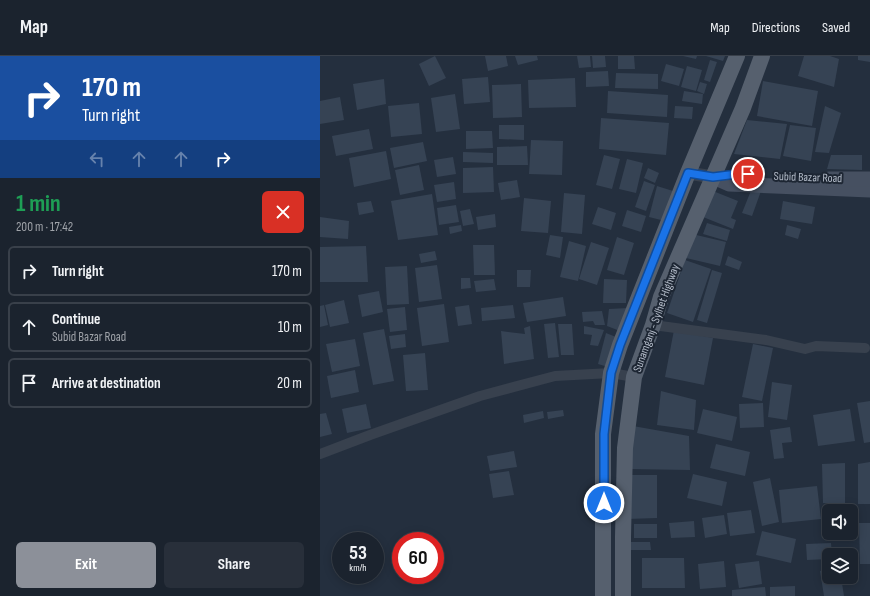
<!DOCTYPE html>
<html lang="en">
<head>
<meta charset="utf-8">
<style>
  body { margin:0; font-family:"Sofia Sans Condensed",sans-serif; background:#282f3a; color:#f1f3f6; height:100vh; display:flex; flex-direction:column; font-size:15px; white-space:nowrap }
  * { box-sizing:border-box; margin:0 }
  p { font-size:13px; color:#a0a4aa }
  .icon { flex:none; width:22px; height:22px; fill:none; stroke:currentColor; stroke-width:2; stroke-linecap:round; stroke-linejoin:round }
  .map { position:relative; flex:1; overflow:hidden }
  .drawer { display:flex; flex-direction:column; background:#1b232e; width:320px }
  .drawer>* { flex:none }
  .top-card { background:#1a4fa0; color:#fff; overflow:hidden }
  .tools { position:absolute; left:502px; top:448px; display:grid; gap:8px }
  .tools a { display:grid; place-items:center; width:36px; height:36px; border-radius:6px; background:#1b232e; box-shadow:0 2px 10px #0003,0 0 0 1px #39404a; font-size:20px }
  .speed { position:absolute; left:12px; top:476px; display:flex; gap:8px; font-size:20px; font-weight:700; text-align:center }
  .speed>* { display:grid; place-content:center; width:52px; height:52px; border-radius:50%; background:#1b232e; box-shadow:0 2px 10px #0003,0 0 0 1px #39404a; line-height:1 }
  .speed small { font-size:10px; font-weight:400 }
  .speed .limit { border:6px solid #d22; background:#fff; color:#111 }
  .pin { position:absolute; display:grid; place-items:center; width:34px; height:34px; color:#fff; margin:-17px; border:2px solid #fff; border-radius:50%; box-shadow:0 1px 4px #0007 }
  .me { position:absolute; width:44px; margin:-22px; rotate:0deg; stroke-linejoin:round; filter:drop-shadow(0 0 3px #0008) }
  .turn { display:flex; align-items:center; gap:14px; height:84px; padding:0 16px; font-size:18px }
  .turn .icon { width:52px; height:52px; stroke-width:2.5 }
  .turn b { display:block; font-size:28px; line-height:34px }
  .lanes { display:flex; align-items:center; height:38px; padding:0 16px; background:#0003; justify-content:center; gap:20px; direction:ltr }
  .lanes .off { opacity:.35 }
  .round { display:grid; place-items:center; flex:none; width:42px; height:42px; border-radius:6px; background:#282f3a }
  .headline { display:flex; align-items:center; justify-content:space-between; height:68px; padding:0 16px }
  h1 { font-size:24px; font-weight:700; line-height:30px; color:#1e9e55 }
  .cta { display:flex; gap:8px; margin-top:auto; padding:8px 16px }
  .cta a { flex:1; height:46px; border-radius:6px; background:#8c9099; color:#fff; font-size:16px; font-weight:700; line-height:46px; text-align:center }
  .cta a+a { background:#282f3a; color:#f1f3f6 }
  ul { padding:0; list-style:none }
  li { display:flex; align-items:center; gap:12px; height:50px; margin:0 8px 6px; padding:0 8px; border:2px solid #39404a; border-radius:6px }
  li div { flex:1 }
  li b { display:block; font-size:15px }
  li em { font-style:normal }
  header { display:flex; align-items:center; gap:24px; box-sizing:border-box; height:56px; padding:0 20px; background:#1b232e; border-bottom:1px solid #39404a }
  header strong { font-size:19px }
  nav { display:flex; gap:22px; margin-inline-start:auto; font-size:14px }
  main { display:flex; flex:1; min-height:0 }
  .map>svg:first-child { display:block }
</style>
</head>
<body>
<header>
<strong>Map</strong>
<nav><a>Map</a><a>Directions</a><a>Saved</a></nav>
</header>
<main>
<section class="drawer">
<div class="top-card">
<div class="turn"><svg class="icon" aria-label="right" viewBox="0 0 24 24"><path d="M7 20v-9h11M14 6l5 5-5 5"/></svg><div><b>170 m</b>Turn right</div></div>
<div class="lanes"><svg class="icon off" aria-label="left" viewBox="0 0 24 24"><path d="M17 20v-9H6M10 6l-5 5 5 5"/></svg><svg class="icon off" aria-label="ahead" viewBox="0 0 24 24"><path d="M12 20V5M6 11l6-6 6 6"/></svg><svg class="icon off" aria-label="ahead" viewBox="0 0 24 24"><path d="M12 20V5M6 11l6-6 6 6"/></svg><svg class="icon" aria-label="right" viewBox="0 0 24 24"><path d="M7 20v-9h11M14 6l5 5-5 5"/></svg></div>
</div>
<div class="headline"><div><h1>1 min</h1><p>200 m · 17:42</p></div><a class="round" style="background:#d93025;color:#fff"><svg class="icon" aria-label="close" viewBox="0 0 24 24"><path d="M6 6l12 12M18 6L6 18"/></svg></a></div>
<ul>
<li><svg class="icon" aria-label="right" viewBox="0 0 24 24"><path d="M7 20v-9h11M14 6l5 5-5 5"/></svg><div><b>Turn right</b></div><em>170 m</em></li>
<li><svg class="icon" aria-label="ahead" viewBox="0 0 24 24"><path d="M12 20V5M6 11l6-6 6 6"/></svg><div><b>Continue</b><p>Subid Bazar Road</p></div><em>10 m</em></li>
<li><svg class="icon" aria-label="arrive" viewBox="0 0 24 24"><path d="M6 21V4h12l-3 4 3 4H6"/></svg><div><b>Arrive at destination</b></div><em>20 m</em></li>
</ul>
<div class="cta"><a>Exit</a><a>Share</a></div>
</section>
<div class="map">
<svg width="550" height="540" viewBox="0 0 550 540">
  <rect width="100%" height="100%" fill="#242f3e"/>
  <g fill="#364354">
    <path d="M115,0L126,22L109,30L99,8Z"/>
    <path d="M165,0H186L188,10L168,15Z"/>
    <path d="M195,0H217L218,4L198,9Z"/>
    <path d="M257,0H270L271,11L259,12Z"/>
    <path d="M272,0H285L286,11L273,12Z"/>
    <path d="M298,0H314L315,13H298Z"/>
    <path d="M363,0H377L376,3Z"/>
    <path d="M386,0H405L403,5Z"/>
    <path d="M484,0H510L519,3L514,31L478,20Z"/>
    <path d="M538,0H550V6L538,4Z"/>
    <path d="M390,4L397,6L390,26L384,24Z"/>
    <path d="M346,8L364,13L359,30L341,25Z"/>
    <path d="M367,10L382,14L376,35L361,31Z"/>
    <path d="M288,15L289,30L266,31V16Z"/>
    <path d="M296,17L338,18V33L295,32Z"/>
    <path d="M168,21L170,46L144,48L142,23Z"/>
    <path d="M255,22L256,51L209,52L208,24Z"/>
    <path d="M64,23L66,48L37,54L33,28Z"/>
    <path d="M443,25L498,35L492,70L437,60Z"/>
    <path d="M380,26L387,28L384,38L377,35Z"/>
    <path d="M201,28L202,61L173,62L172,29Z"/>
    <path d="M288,35L348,39L347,61L287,57Z"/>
    <path d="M364,35L383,38L382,48L362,45Z"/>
    <path d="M135,38L140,73L116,76L111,42Z"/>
    <path d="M20,41L24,64L0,68V45Z"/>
    <path d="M99,47L102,78L71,81L68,50Z"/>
    <path d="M355,50L373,51L372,63L354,62Z"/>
    <path d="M505,50L521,57L509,97L495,96Z"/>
    <path d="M281,62L349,67L346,99L279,93Z"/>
    <path d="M427,64L467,68L460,103L414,98Z"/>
    <path d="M179,69H204V84L179,83Z"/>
    <path d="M470,69L496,72L491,105L463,100Z"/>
    <path d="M49,73L53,93L16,100L12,80Z"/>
    <path d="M146,75H172L173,92L146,93Z"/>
    <path d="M211,84L243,85L242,119L209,118Z"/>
    <path d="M103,86L107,105L74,112L70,92Z"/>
    <path d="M207,90L208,109H177V91Z"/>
    <path d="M66,95L71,123L34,131L29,102Z"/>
    <path d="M143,96L173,97V107L143,106Z"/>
    <path d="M284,99L300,103L292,133L276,129Z"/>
    <path d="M511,99H542V114L507,113Z"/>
    <path d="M133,101L136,118L117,121L114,104Z"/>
    <path d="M307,103L323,107L316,137L299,133Z"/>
    <path d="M99,109L104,134L80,139L75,114Z"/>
    <path d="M173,111L174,136L143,137V112Z"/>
    <path d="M328,112L339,117L335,127L324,122Z"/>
    <path d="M197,124L200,141L181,144L178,127Z"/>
    <path d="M324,125L335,129L326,155L315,151Z"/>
    <path d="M134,126L136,143L117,146L114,129Z"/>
    <path d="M337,130L353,135L345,165L329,161Z"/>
    <path d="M432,132L441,135L432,160L422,157Z"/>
    <path d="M393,135L418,145L411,162L416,164L413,173L383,161Z"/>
    <path d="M244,137L265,139L262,178L241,176Z"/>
    <path d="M112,138L118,179L78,184L71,145Z"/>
    <path d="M204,142L231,145L228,177L201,175Z"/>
    <path d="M51,145L54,156L39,159L37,147Z"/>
    <path d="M463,145L495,151L492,168L460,163Z"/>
    <path d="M136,149L139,166L119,169L117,152Z"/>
    <path d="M278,151L296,157L291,174L272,168Z"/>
    <path d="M150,153L154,168L143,170L140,155Z"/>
    <path d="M307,154L326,160L321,176L302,170Z"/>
    <path d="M175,158L176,171L158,174L156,161Z"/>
    <path d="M0,161L29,165L28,183L0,181Z"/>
    <path d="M387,167L410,174L407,185L383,178Z"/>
    <path d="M141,169L142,175L130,178L129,171Z"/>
    <path d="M467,169L481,173L478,183L465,179Z"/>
    <path d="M372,178L406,186L400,210L366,202Z"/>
    <path d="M230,179L243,181L240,202L226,199Z"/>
    <path d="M297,181L314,187L304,219L287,214Z"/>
    <path d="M249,185L266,190L258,225L240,221Z"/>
    <path d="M271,186L289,192L277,229L259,223Z"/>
    <path d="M153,189H174L175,219H154Z"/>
    <path d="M46,190L48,226H0V191Z"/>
    <path d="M115,195L117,204L101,207L99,198Z"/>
    <path d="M408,200L422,206L419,214L405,209Z"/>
    <path d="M365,204L391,213L373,266L347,257Z"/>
    <path d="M117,209L122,243L99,246L95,212Z"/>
    <path d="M87,210L89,248L67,249L65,211Z"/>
    <path d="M197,214H211L210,231H197Z"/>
    <path d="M392,214L402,217L387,267L377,264Z"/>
    <path d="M141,222H150L151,232L141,233Z"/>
    <path d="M174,223L176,234L156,236L154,225Z"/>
    <path d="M284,223L307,224L306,247H283Z"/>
    <path d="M59,235L63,256L42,261L38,239Z"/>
    <path d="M243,241L246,260L207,266L203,247Z"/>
    <path d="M24,244L29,267L10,271L5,249Z"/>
    <path d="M124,248L129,286L102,290L97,252Z"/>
    <path d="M4,249L8,269L0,271V250Z"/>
    <path d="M149,249L152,268L138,270L135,251Z"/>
    <path d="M193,249L195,262L162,265L161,252Z"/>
    <path d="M85,251L87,274L70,276L67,253Z"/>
    <path d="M308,252L300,275L287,270L289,253Z"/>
    <path d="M282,255L285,269H275L273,265L263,266L262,256Z"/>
    <path d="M235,267L239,301L228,302L224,268Z"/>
    <path d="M238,268H252L254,299H241Z"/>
    <path d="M210,270L214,303L184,308L181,275L205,278L204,272Z"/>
    <path d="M264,270L284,274L278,290L270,289L272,279L264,278Z"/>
    <path d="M64,273L74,325L53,329L43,277Z"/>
    <path d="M354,274L393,282L384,329L345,321Z"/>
    <path d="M286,277L296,281L288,311L278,308Z"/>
    <path d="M85,278L86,291L71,293L69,280Z"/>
    <path d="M35,283L40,310L12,316L6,288Z"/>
    <path d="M433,288L453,292L442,345L422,341Z"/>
    <path d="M105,297L108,334L86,335L83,299Z"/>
    <path d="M35,314L39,336L11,342L7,320Z"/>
    <path d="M452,326L472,329L467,364L448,361Z"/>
    <path d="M341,335L376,344L374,374L337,369Z"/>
    <path d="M550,345V386L544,387L537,347Z"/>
    <path d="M443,347L444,371L420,372L419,348Z"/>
    <path d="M46,348L51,372L27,377L22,353Z"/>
    <path d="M383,353L417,361L412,385L377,377Z"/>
    <path d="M530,353L535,385L498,390L493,359Z"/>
    <path d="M243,354L244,360L228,363L227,356Z"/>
    <path d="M223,355L224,362L204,367L203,359Z"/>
    <path d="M6,357L12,378L0,381V358Z"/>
    <path d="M313,370L369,380L370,414L310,413Z"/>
    <path d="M470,371L472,386L462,387L464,402L454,403L450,374Z"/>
    <path d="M396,388L430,396L425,420L390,412Z"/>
    <path d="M194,395L197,411L170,415L167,400Z"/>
    <path d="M550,406V448H538V408Z"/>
    <path d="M525,407V447H503L502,408Z"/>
    <path d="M189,415L194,439L173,442L169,418Z"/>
    <path d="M373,418L407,426L402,450L367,442Z"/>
    <path d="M307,419H337V462L307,463Z"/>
    <path d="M450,422L459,466L442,470L433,426Z"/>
    <path d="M497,430L501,463L462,467L459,434Z"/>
    <path d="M431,454L435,477L410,480L407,457Z"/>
    <path d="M404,459L407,478L385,482L382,462Z"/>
    <path d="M374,465L375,481L351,482L349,467Z"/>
    <path d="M539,467H550V508H540Z"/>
    <rect x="314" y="468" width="23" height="14"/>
    <path d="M442,475L476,483L471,507L436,499Z"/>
    <path d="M311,486H330L331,494H311Z"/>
    <path d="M511,487L512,499H509V503L487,504L486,488Z"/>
    <path d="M322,502H364L365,532H322Z"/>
    <path d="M404,505L406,531L380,533L378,508Z"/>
    <path d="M439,505L442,528L419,532L415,508Z"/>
    <path d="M509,513V521H521L524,540H504L500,515Z"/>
    <path d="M475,530V540H450V531Z"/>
    <path d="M445,531L446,540H412V534Z"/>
  </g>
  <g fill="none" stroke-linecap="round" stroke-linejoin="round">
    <g stroke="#38414e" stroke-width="10">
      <path d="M333,269L446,284L485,293L496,290L545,292"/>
      <path d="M0,398L50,379L160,340L235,320L291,317L314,321"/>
    </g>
    <path stroke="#38414e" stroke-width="13" d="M368,117L393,121"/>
    <g stroke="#465061" stroke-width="15">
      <path d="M393,121L409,128L550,134"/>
      <path d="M509,123H550"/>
    </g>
    <g stroke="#56606e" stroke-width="16">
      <path d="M283,540V378L291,317L300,289L368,117L417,0"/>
      <path d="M303,540V481L305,392L314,321L333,269L341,241L423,52L442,0"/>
    </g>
  </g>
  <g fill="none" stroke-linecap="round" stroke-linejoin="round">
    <g stroke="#114b97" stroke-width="10">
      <path id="route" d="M284,447V378L291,317L300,289L368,117L393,121L417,118H428"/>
    </g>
    <use href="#route" stroke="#1a73e8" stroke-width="7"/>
  </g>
  <g text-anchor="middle" stroke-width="4" stroke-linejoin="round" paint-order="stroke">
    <g font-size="12" fill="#b4bcc9" stroke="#1d2633">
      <text transform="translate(488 121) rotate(2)" y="4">Subid Bazar Road</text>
      <text transform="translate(336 262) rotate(-70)" y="4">Sunamganj - Sylhet Highway</text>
    </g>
  </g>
</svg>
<div class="tools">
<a><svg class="icon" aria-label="sound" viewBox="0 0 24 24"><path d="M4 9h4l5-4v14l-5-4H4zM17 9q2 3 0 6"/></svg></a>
<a><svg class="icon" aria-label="layers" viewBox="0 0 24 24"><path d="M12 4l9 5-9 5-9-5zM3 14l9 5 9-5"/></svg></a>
</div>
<div class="speed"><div>53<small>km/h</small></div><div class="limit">60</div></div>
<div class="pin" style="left:428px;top:118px;background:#d93025"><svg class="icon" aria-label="arrive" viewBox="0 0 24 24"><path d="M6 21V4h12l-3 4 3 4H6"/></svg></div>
<svg class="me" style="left:284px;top:447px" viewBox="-20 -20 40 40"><circle r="17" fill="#1a73e8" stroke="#fff" stroke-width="3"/><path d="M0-11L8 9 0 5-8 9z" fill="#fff"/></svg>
</div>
</main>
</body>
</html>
